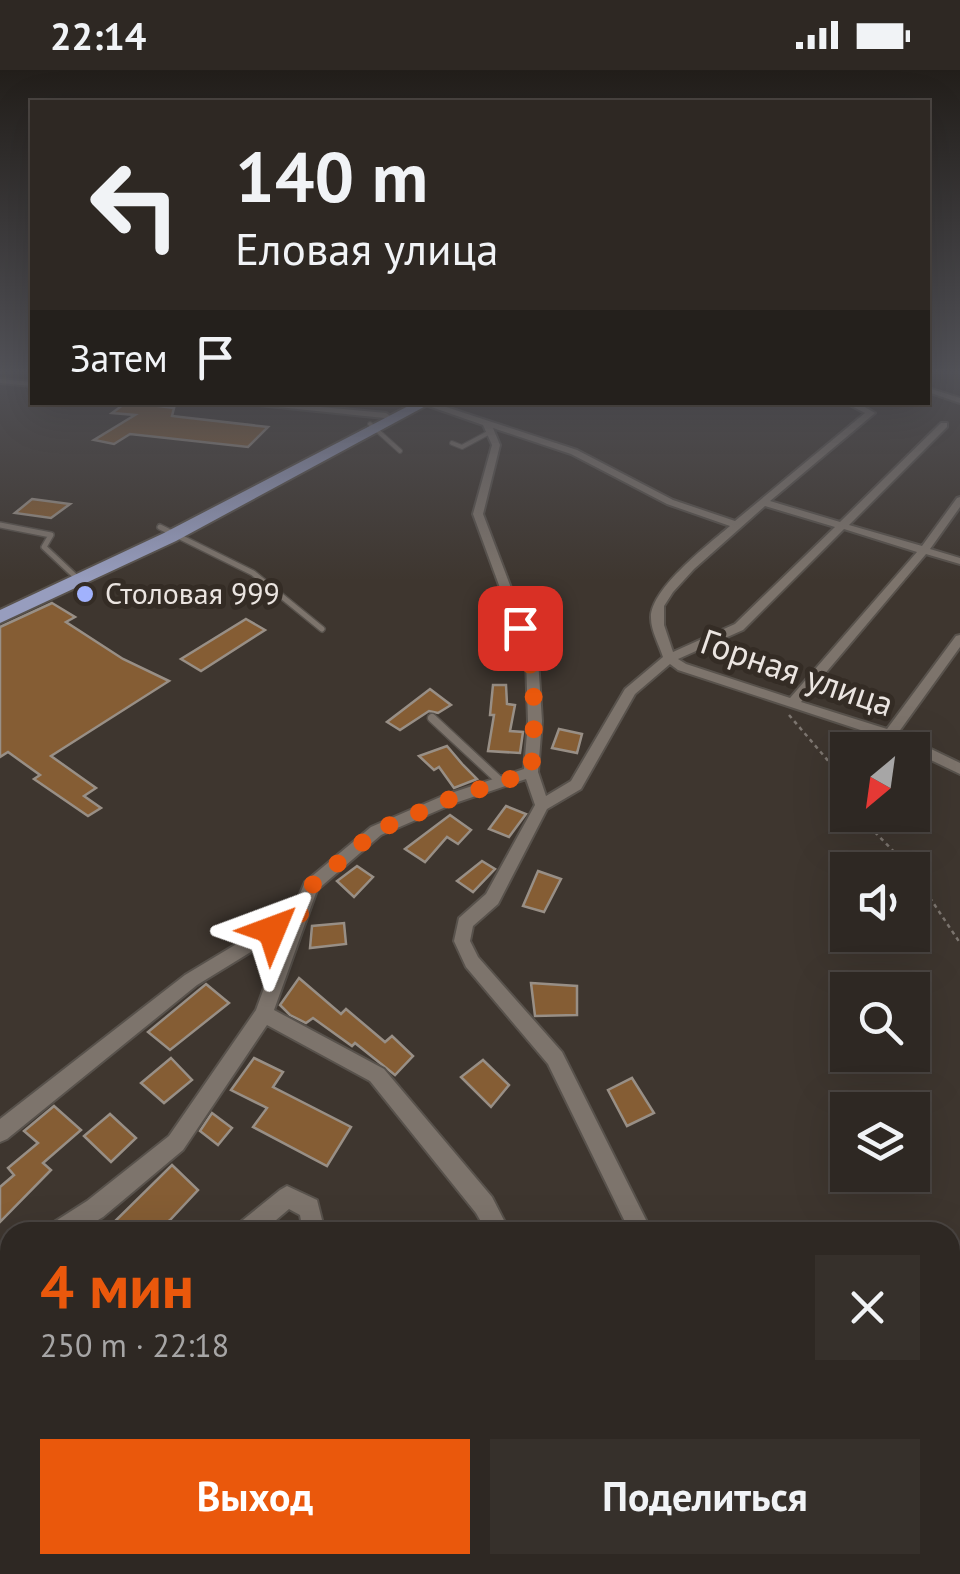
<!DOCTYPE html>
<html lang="ru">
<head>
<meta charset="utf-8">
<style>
  body { margin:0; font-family:"PT Sans",sans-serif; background:#36302b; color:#f1f3f6; height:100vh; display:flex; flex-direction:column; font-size:38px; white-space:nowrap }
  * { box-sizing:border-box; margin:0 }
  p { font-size:32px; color:#a7a6a6 }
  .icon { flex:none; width:55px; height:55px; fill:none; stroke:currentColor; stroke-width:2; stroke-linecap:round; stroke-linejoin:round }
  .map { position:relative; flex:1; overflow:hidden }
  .drawer { position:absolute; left:0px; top:1152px; width:960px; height:352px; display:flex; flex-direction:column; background:#2e2823; border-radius:30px 30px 0 0; box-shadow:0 10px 40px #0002,0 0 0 2px #494441 }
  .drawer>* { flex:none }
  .top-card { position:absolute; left:30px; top:30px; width:900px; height:305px; border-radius:0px; box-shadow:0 10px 40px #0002,0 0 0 2px #494441; background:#2e2823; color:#f1f3f6; overflow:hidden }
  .needle { width:65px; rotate:209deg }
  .fabs { position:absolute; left:830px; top:662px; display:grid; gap:20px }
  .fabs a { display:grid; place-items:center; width:100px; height:100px; border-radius:0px; background:#2e2823; box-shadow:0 10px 40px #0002,0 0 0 2px #494441; font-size:50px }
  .pin { position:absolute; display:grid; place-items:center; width:85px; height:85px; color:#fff; margin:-42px; border-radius:20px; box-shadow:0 5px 15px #0006 }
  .me { position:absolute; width:110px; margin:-55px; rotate:46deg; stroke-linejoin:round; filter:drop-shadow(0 0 8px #0008) }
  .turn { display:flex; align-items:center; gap:35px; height:210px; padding:0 40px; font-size:45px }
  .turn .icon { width:130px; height:130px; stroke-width:2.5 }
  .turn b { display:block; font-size:70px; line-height:85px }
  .then { display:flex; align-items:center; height:95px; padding:0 40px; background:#0003; gap:20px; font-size:38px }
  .round { display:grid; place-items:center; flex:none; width:105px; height:105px; border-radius:0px; background:#36302b }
  .head { display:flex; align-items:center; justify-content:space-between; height:170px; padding:0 40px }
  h1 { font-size:60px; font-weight:600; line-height:75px; color:#ea580c }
  .action { display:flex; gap:20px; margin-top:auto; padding:20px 40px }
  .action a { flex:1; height:115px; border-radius:0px; background:#ea580c; color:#fff; font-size:40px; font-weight:600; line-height:115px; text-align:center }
  .action a+a { background:#36302b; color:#f1f3f6 }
  .status { display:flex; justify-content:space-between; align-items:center; height:70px; padding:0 50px; background:#2e2823; direction:ltr }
  .status svg { height:28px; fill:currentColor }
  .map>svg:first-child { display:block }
</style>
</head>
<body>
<div class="status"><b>22:14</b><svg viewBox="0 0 49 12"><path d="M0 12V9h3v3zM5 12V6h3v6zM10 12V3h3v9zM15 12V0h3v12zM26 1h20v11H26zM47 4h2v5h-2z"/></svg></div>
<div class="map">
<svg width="960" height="1504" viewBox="0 0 960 1504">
  <rect width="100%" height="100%" fill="#3e362f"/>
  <g fill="#855d34" stroke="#988f86" stroke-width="2.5">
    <path d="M127,332L174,338L172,346L268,357L248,377L130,364L114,374L94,370L135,345L112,343Z"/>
    <path d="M32,429L70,434L51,448L15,443Z"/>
    <path d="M52,533L75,547L66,552L123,589L169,611L51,686L96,718L84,726L101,738L88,746L34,709L40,705L8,682L0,687V557Z"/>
    <path d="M246,549L265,560L201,601L181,589Z"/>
    <path d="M493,615H506L507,634L515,635L510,661L523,662L520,683L488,681L494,645H490Z"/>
    <path d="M430,619L451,635L438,643L429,641L400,660L387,652Z"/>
    <path d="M559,659L582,664L577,683L552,678Z"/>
    <path d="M447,676L463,695L477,709L454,718L439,697L434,700L419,686Z"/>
    <path d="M506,736L526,744L509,767L489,759Z"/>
    <path d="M450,745L471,760L458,774L447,767L425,792L405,779Z"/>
    <path d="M482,791L495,799L473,822L457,811Z"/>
    <path d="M357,796L373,807L354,827L337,811Z"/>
    <path d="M538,801L561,809L544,842L523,836Z"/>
    <path d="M344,853L346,874L310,878L312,856Z"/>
    <path d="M299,908L341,944L346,939L385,972L392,966L413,986L395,1005L355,973L352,976L313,948L306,953L290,945L280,935Z"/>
    <path d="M531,913L577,916V945L535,946Z"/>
    <path d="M206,914L229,933L170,980L148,962Z"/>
    <path d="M171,988L192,1010L164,1033L141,1013Z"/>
    <path d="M254,988L283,1002L273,1017L351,1057L327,1096L253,1057L267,1038L231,1020Z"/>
    <path d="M483,990L509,1015L491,1037L461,1007Z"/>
    <path d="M632,1008L654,1043L627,1056L608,1020Z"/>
    <path d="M54,1036L81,1060L43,1093L51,1100L0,1152V1117L14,1105L8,1098L38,1073L24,1061Z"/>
    <path d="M212,1043L232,1058L218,1075L200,1061Z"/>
    <path d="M110,1044L136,1068L111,1092L84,1066Z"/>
    <path d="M172,1095L198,1120L170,1150L152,1162H104Z"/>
  </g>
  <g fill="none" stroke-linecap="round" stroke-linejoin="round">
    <g stroke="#58524c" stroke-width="6">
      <g id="lane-far2">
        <path d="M370,354L400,381"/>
        <path d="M452,373L462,377L490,362"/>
      </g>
    </g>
    <g stroke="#58524c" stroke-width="8">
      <g id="lane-far1">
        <path d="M0,455L51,465L44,477L77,508"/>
        <path d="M160,457L253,503L322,559"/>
      </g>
    </g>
    <g stroke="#58524c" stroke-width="11">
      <path id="lane" d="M432,648L501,712"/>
    </g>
    <g stroke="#58524c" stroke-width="4">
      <g id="street">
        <path d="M0,309L32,312V316L0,313Z"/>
        <path d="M928,318L960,328V333L928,322Z"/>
        <path d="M231,332H267L386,343L396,350L392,353L384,348Z"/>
        <path d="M417,332H431L577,380L673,430L735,451L865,343L844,332H856L875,343L770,431L840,452L941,353H947V357L849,455L922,476L957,428L960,427V437L930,479L960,488V494L926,484L801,632L887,659L956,566L960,565V577L898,663L960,693V704L885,668L678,600L670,594L635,624L581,719L547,739L498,834L473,856L470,871L478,887L562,982L652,1162H630L548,994L466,897L454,871L459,848L486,824L535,735L526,709L455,733L381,765L317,820L274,940L384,999L492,1127L510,1162H487L476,1143L370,1011L267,955L183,1080L103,1147L78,1162H48L51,1154L87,1131L169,1066L256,940L285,861L197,915L7,1069L0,1072V1049L185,905L293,840L305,812L371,757L445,725L524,699L528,651L526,589L473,444L492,375L483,355ZM493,358L571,384L667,434L730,456C709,474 650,519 651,548C651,561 659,574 663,587L625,619L571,711L546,726L538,702L542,651L538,589L483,444L500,375ZM765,436L835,457L735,554L673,582L664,555V536L673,522L694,499ZM844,459L917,482L790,628L686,594L678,589L743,560Z"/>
        <path d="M287,1116L317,1130L325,1162H303L300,1145L289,1139L262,1162H235L238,1154L280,1120Z"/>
        <path d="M10,1189V1215L0,1220V1194Z"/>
        <path d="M10,1365V1404L0,1410V1371Z"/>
        <path d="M351,1495H379L380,1504H352Z"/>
        <path d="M574,1495H602L604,1504H576Z"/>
        <path d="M788,1495H817L821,1504H792Z"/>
      </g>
    </g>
    <g stroke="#58524c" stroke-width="4">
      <path id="primary" d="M416,332H433L176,471L0,553V540L164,463Z"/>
    </g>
    <g stroke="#7d7670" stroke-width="2.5" stroke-dasharray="4 4" stroke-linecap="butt">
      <path d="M789,645L842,707L848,722"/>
      <path d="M858,745L912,800"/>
      <path d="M912,801L960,873"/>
    </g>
    <use href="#lane-far2" stroke="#7d746c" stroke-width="4"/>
    <use href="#lane-far1" stroke="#7d746c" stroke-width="5"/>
    <use href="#lane" stroke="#7d746c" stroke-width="8"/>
    <use href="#street" fill="#7d746c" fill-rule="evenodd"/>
    <use href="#primary" fill="#979dbe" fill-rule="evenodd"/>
  </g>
  <linearGradient id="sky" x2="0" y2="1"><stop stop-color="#221e1a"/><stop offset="0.59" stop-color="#525258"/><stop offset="1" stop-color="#525258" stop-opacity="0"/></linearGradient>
  <rect width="960" height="511" fill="url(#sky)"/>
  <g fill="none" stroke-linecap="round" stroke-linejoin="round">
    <path stroke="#ea580c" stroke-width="18" stroke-dasharray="0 32.4" d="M272,860L300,844L311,816L376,761L450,729L531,702C535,653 538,605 520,558"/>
  </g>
  <circle fill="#a1b2fd" stroke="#342c25" stroke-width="4" cx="85" cy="524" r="10"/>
  <g text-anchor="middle" stroke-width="10" stroke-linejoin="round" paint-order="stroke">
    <g font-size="30" fill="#ebe5e1" stroke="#342c25" text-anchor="start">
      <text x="105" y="534">Столовая 999</text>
    </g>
    <g font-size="35" fill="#ebe5e1" stroke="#342c25">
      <text transform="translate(797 603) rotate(19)" y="12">Горная улица</text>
    </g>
  </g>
</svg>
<div class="fabs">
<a><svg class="needle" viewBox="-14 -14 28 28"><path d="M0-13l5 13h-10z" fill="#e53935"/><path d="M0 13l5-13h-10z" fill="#a7a6a6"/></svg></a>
<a><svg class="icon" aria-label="sound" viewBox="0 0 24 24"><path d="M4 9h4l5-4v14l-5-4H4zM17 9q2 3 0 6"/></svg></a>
<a><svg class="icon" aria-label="search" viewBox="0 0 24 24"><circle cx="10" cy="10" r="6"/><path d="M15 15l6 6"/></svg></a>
<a><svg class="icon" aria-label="layers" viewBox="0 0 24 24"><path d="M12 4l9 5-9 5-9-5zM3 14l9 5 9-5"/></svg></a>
</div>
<div class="pin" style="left:520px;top:558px;background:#d93025"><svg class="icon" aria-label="arrive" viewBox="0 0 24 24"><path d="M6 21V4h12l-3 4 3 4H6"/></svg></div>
<svg class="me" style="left:272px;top:860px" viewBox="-20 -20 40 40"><path d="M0-17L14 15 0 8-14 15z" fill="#ea580c" stroke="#fff" stroke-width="4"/></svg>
<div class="top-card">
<div class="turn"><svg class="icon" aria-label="left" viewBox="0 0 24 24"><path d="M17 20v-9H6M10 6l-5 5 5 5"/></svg><div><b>140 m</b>Еловая улица</div></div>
<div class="then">Затем<svg class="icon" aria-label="arrive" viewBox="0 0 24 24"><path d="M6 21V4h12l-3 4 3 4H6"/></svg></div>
</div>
<section class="drawer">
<div class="head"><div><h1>4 мин</h1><p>250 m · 22:18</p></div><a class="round"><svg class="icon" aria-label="close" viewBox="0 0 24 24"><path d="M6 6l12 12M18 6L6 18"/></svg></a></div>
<div class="action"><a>Выход</a><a>Поделиться</a></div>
</section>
</div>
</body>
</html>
